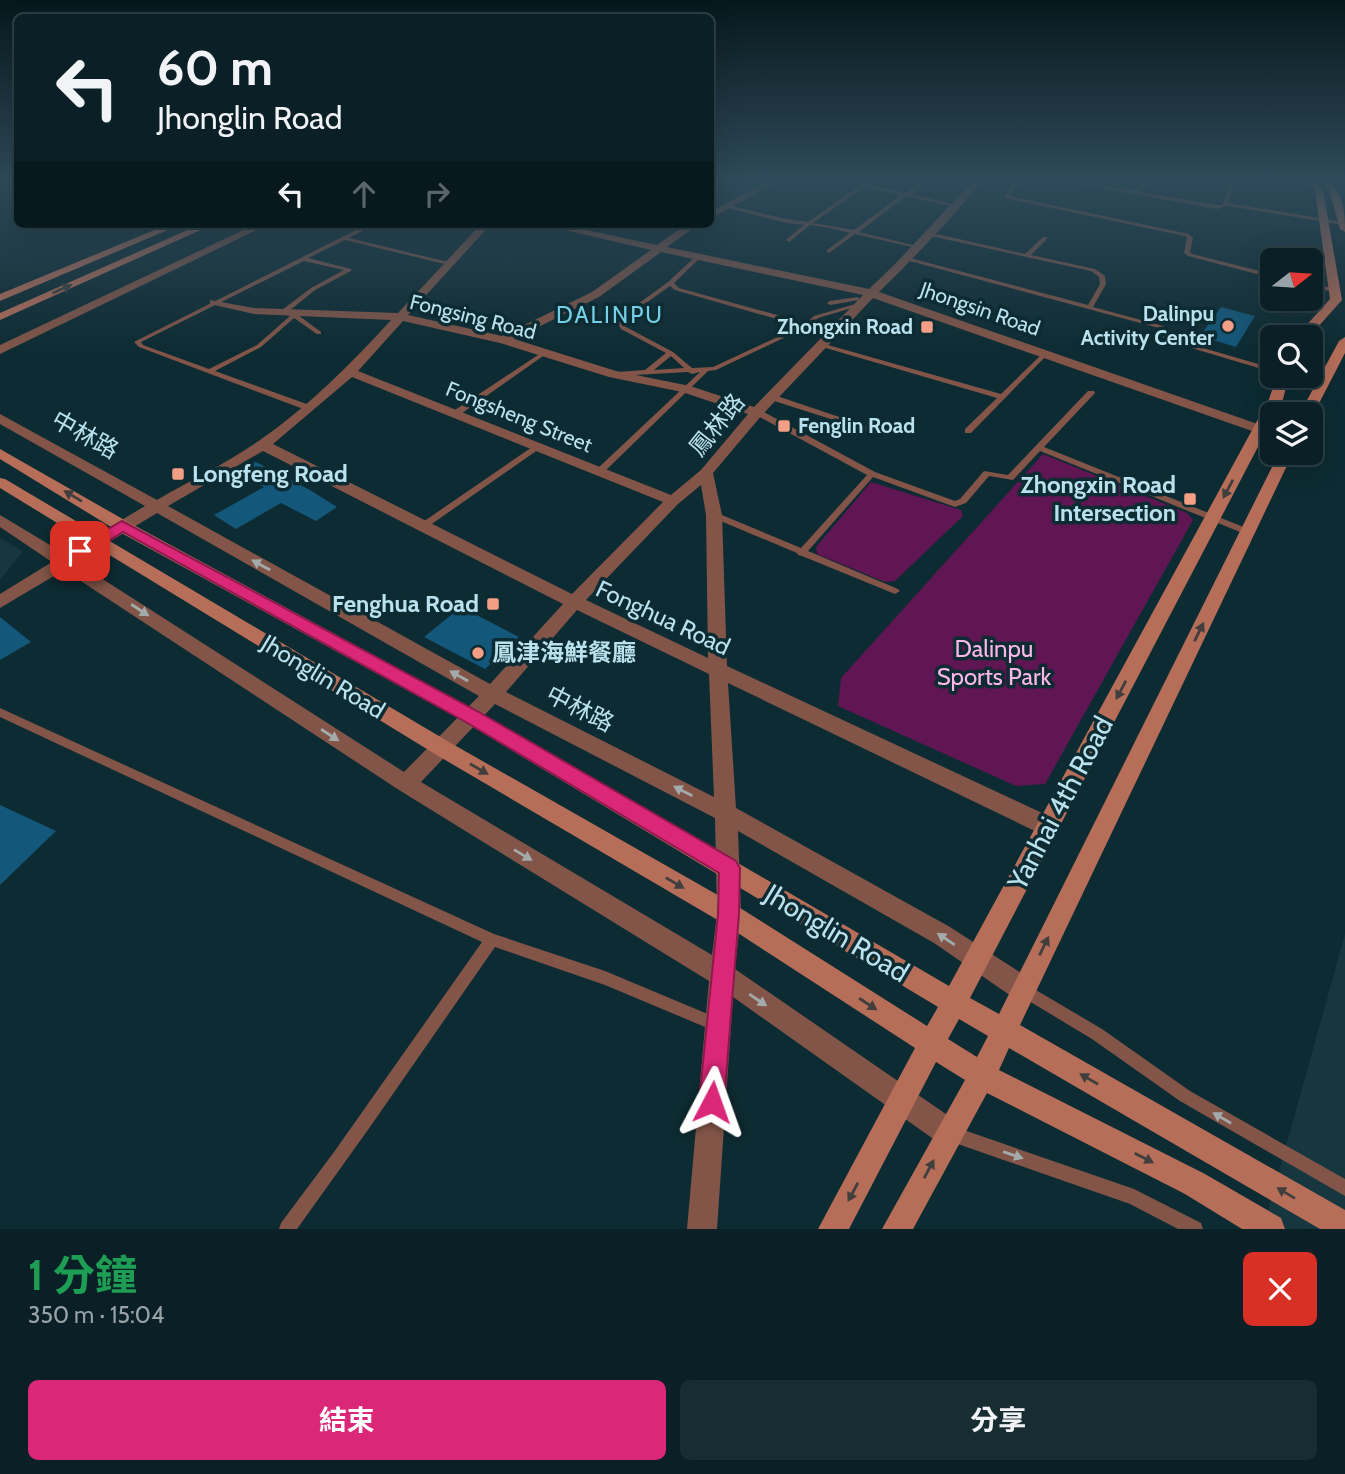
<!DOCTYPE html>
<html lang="zh-TW">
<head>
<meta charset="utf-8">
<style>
  body { margin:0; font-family:Cabin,"Noto Sans TC",sans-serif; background:#182d32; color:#f1f3f6; height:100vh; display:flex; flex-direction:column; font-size:26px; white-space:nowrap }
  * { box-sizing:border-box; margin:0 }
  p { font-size:23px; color:#99a3a7 }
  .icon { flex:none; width:38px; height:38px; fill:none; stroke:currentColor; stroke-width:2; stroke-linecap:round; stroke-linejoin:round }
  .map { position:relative; height:1229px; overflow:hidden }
  .sheet { display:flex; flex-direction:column; background:#0a2026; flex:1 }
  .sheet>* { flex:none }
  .top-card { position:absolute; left:14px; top:14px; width:700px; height:214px; border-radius:10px; box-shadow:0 7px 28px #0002,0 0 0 2px #2a3e43; background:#0a2026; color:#f1f3f6; overflow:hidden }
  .needle { width:46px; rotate:73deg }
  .controls { position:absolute; left:1260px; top:248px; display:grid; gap:14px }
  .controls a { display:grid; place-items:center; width:63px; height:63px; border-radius:10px; background:#0a2026; box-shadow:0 7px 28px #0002,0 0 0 2px #2a3e43; font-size:35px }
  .pin { position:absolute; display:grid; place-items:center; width:60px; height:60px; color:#fff; margin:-30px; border-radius:14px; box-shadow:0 4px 10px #0006 }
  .me { position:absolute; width:77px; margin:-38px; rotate:4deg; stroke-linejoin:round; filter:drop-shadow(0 0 5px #0008) }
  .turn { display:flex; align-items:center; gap:24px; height:147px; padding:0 28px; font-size:32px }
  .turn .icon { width:91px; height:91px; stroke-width:2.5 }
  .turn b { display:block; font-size:49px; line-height:60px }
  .lanes { display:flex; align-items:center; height:66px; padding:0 28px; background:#0003; justify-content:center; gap:35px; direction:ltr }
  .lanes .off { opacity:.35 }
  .round { display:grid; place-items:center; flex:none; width:74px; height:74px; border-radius:10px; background:#182d32 }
  .headline { display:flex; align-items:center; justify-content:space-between; height:119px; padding:0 28px }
  h1 { font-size:42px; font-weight:700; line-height:52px; color:#1e9e55 }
  .primary-button { display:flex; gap:14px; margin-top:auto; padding:14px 28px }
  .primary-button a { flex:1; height:80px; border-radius:10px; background:#db2777; color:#fff; font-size:28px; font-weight:700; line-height:80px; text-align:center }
  .primary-button a+a { background:#182d32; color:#f1f3f6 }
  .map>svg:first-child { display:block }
</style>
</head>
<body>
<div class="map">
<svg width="1345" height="1229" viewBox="0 0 1345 1229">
  <rect width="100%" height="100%" fill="#0d2b32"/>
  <g fill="#16373f">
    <path d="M0,538L23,551L0,580Z"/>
    <path d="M1345,934V1229H1263Z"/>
  </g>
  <g fill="#601652">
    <path d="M1043,454L1187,513L1193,520L1045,784L1016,786L838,706L841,678Z"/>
    <path d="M871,482L961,510L963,516L895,581L885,582L817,554L816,547Z"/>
  </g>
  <g fill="#13577a">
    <path d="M1221,307L1255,316L1236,347L1200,336Z"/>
    <path d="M256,462L310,490L337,507L316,521L281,503L236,529L214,515L264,487L232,472Z"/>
    <path d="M461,607L519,637L485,669L424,637Z"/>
    <path d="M0,617L31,642L0,660Z"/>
    <path d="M0,805L56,831L0,885Z"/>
  </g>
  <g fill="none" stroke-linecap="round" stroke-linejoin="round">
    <g fill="#825548" fill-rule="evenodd">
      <path d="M839,181L864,184L905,193L921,181H926L910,194L958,205L955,207L906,196L859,232L921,247V249L855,234L829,253L827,252V250L850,233L829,228L810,225L789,242L786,240L787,239L804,225L786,223L725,207L728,205L786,219L808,222L859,186ZM864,187L901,195L854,230L813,223Z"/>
      <path d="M989,181L1015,184L1030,181L1017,186L1009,196L1189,234L1193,238L1190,252L1192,254L1272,274V278L1188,256L1184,253L1187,238L1185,236L1004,198L1012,186L991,182Z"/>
      <path d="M1066,181H1074L1136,191L1146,181H1150L1140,192L1217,205H1222L1228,191L1226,181H1230L1232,191L1228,203L1343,222L1345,225L1227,206L1217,209L1068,182Z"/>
      <path d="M1339,181H1345V182L1329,185L1327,184Z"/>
      <path d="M368,224H375L349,238L452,263L449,265L345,240L308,258L351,269V271L315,290L289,311L297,313L298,315L321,332V334H317L294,318L261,347L215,371L312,406V410H306L139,347L134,342ZM304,261L344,270L311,288L282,310V312L290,316L257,345L209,369L143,345L141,342Z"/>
      <path d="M928,232L1025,254L1043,237H1047V239L1031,255L1095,269L1105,276L1106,284L1093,307L1163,326L1169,329V336L1172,339L1272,368V372L1168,341L1163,337L1164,331L1159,328L906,260V258H910L1088,305L1100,284L1099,277L1091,271L926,235L925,234Z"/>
      <path d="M696,256L701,257L674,283L679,288L806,323L814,316L859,303L862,305L818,318L809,326L716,370L708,371L602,474H596V470L700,372L692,374L688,372L617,376L614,374L617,372L645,370L666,353L621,329L616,320L668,282ZM670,286L675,290L801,326L713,367L692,368L673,352L626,327L622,320ZM671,356L684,368L654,370Z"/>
      <path d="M1311,283L1336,289L1337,290L1334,292L1311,287Z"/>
      <path d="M857,297L859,298V300L830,305L827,303L830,301Z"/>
      <path d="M821,343L1001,394L1043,353L1048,354L971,433H965V429L997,398L819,346L818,345Z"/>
      <path d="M541,353L546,354L458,416H452V412Z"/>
      <path d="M1088,391H1094L1095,393L1044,447L1251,530L1252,532L1251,534H1245L1040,451L1013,480L989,476L966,503L955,507L873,477L808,551L898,589L900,591L895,594L802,556L798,555L797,553L711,517L710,515L711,513H717L801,548L867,475L754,414V410H760L875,472L955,501L960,499L984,471L1008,475Z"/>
      <path d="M768,395H774L872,428L871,430H865L768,399Z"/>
      <path d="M535,445H538L542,447L426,528H420L419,526L420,524Z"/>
      <path d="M0,708L494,934L605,971L722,1020L724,1025L722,1030L717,1032L605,985L495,947L370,1127L297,1229H279L281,1223L334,1152L482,942L0,717Z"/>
      <path d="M1024,983L1102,1029L1190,1091L1345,1179V1196L1180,1101L1092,1039L1019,995L1017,990L1019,985Z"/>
      <path d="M952,1126L1134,1189L1201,1223L1203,1229H1178L1130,1204L952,1142L947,1139L944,1134L947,1129Z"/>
    </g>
    <g fill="#825548" fill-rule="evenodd">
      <path d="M769,181H779L710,219V212Z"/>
      <path d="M973,181H982C950,220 915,257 879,292L1272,429V438L873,298L762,415L713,473L722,515L727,666L1055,819L1058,826L1055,833L1047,836L1039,833L728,683L736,808L950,927L1032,980L1036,989L1032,998L1023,1002L1014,998L934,943L738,831L741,914L735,969L959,1123L963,1133L959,1143L949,1147L939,1143L733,997L717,1229H687L709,981L399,790L64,570L0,608V594L52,562L0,527V515L65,554L145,506L0,424V414L157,500C191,480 228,463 260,440C309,406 351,364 391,320L254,314L210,304V300L254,308L398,313L481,224H491L408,315L502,336L592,292L651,250L539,224H558L657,245L687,224H699L667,247L869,289C906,255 938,217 973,181ZM661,252L863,295L754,407L690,386L616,371L514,339L599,297ZM403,321L500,343L609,377L682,392L748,414L701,470L671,495L358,371ZM352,377L663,502L572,594L273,444ZM263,451L563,604L490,684L168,506ZM701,485L706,515L708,658L586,600L678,504ZM157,513L470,691L479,696L404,772L76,562ZM577,610L709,674L714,797L506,692ZM495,704L715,818L717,914L712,955L421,782Z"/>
      <path d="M256,224H269L0,354V345Z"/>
    </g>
    <g fill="#b66e59" fill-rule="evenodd">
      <path d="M1306,181H1315L1323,190L1342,300L1308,338H1295L1330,299L1315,191Z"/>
      <path d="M1319,181H1328C1344,193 1345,213 1345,232L1340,229L1329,190Z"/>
      <path d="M169,224H182L0,301V294Z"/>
      <path d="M201,224H214L0,320V313Z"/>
      <path d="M1345,337V353L1313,415L1311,418V415H1299L1339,341Z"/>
      <path d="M1277,376H1289L1283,399L970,998L999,1014L1279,453H1293L1020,1025L1345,1210V1229H1320L1009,1048L999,1070L1205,1174L1281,1218L1285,1229H1242L1185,1194L987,1093L913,1229H882L965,1080L936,1062L849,1229H818L915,1048L721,922L435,754L0,488V478L5,479L449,742L737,906L927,1026L938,1007L463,721L116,530L0,459V449L128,522L477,711L949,986L1269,399ZM959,1019L988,1036L977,1057L948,1039Z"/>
    </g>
  </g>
  <defs><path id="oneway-solid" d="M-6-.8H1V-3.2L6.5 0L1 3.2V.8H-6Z" transform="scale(1.75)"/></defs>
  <g fill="#403f3e">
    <use href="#oneway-solid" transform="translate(62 289) rotate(-24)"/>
    <use href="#oneway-solid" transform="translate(1228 489) rotate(118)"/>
    <use href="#oneway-solid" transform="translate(73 496) rotate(-149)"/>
    <use href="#oneway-solid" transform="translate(1199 632) rotate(-64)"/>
    <use href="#oneway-solid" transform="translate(1121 690) rotate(118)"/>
    <use href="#oneway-solid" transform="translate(479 769) rotate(30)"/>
    <use href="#oneway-solid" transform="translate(675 883) rotate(30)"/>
    <use href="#oneway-solid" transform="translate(1044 946) rotate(-64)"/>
    <use href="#oneway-solid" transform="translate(868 1004) rotate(33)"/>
    <use href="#oneway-solid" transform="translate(1089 1079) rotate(-150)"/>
    <use href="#oneway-solid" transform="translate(1144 1158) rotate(27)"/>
    <use href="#oneway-solid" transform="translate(929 1169) rotate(-62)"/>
    <use href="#oneway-solid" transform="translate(853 1192) rotate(118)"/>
    <use href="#oneway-solid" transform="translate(1286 1193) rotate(-149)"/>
  </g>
  <g fill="#a3aaac">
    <use href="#oneway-solid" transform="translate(261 565) rotate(-151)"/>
    <use href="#oneway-solid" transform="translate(140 610) rotate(33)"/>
    <use href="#oneway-solid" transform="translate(459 676) rotate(-151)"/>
    <use href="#oneway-solid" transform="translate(330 735) rotate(33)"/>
    <use href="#oneway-solid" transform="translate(683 791) rotate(-153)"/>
    <use href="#oneway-solid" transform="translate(523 855) rotate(31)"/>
    <use href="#oneway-solid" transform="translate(946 939) rotate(-146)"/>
    <use href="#oneway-solid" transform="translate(758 1000) rotate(34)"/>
    <use href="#oneway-solid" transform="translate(1222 1118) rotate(-150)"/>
    <use href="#oneway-solid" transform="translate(1013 1155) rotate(19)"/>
  </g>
  <linearGradient id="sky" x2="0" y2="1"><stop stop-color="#07181c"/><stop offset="0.51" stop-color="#2f4a5a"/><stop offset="1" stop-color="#2f4a5a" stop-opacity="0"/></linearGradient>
  <rect width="1345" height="353" fill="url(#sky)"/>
  <path fill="#db2777" stroke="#8e194d" stroke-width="2" d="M122,521L477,711L736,861L740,868L739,914L724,1102L720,1110L712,1114L703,1110L699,1102L718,914L719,873L464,721L123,532L86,555H75L73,551L75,548Z"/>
  <g fill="#f39f86" stroke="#0d2b32" stroke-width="2.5">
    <circle cx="1228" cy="326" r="7"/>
    <rect x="920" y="320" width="14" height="14" rx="3.5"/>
    <rect x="777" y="419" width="14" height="14" rx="3.5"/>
    <rect x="171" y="467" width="14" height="14" rx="3.5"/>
    <rect x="1183" y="492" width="14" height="14" rx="3.5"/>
    <rect x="486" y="597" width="14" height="14" rx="3.5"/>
    <circle cx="478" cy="653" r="7"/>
  </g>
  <g text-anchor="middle" stroke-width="7" stroke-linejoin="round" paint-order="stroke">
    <g font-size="21" fill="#b9e2ee" stroke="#0d2b32">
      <text transform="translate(980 309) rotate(19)" y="7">Jhongsin Road</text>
      <text transform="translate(473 317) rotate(14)" y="7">Fongsing Road</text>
      <text transform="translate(519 417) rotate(22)" y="7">Fongsheng Street</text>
    </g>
    <g font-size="21" font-weight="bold" fill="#b9e2ee" stroke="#0d2b32" text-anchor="end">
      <text x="1214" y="321">Dalinpu<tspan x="1214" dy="24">Activity Center</tspan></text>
      <text x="913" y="334">Zhongxin Road</text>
      <text x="798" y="433" text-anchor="start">Fenglin Road</text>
    </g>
    <g font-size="23" letter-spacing="2" fill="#75cfe7" stroke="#0d2b32">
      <text x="610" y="323">DALINPU</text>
    </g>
    <g font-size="24" fill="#b9e2ee" stroke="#0d2b32">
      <text transform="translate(717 425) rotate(-51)" y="8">鳳林路</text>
      <text transform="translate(85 435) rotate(29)" y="8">中林路</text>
      <text transform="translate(663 618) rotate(25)" y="8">Fonghua Road</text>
      <text transform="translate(323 677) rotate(31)" y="8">Jhonglin Road</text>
      <text transform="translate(580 709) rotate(27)" y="8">中林路</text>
    </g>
    <g font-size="24" font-weight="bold" fill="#b9e2ee" stroke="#0d2b32" text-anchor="start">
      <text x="192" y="482">Longfeng Road</text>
      <text x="1176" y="493" text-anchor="end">Zhongxin Road<tspan x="1176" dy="28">Intersection</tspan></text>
      <text x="479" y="612" text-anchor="end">Fenghua Road</text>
      <text x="492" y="661">鳳津海鮮餐廳</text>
    </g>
    <g font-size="24" fill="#fdb6e9" stroke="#0d2b32">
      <text x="994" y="657">Dalinpu<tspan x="994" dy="28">Sports Park</tspan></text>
    </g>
    <g font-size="28" fill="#b9e2ee" stroke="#0d2b32">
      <text transform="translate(1060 803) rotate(-62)" y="10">Yanhai 4th Road</text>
      <text transform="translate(837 933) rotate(31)" y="10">Jhonglin Road</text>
    </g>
  </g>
</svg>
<div class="controls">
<a><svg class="needle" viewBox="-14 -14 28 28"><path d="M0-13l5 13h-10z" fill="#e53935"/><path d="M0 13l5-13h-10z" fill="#99a3a7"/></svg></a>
<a><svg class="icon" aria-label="search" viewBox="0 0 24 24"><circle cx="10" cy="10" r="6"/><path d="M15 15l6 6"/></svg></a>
<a><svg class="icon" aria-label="layers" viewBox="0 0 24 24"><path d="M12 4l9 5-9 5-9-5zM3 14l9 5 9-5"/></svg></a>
</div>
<div class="pin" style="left:80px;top:551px;background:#d93025"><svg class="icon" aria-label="arrive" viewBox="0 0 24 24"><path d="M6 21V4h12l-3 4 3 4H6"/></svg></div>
<svg class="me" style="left:712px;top:1102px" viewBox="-20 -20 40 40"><path d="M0-17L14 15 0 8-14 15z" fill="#db2777" stroke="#fff" stroke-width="4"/></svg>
<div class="top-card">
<div class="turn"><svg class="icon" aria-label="left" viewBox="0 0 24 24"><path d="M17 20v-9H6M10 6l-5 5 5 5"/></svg><div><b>60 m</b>Jhonglin Road</div></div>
<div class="lanes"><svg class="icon" aria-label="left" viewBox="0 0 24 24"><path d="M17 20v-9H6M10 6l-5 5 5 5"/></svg><svg class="icon off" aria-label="ahead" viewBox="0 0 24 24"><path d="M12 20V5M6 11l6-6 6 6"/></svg><svg class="icon off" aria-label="right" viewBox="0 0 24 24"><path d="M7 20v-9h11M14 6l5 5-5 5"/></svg></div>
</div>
</div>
<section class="sheet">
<div class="headline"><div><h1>1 分鐘</h1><p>350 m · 15:04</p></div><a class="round" style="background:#d93025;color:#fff"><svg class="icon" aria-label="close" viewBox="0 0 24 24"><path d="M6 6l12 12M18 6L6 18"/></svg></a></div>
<div class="primary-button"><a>結束</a><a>分享</a></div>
</section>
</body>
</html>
